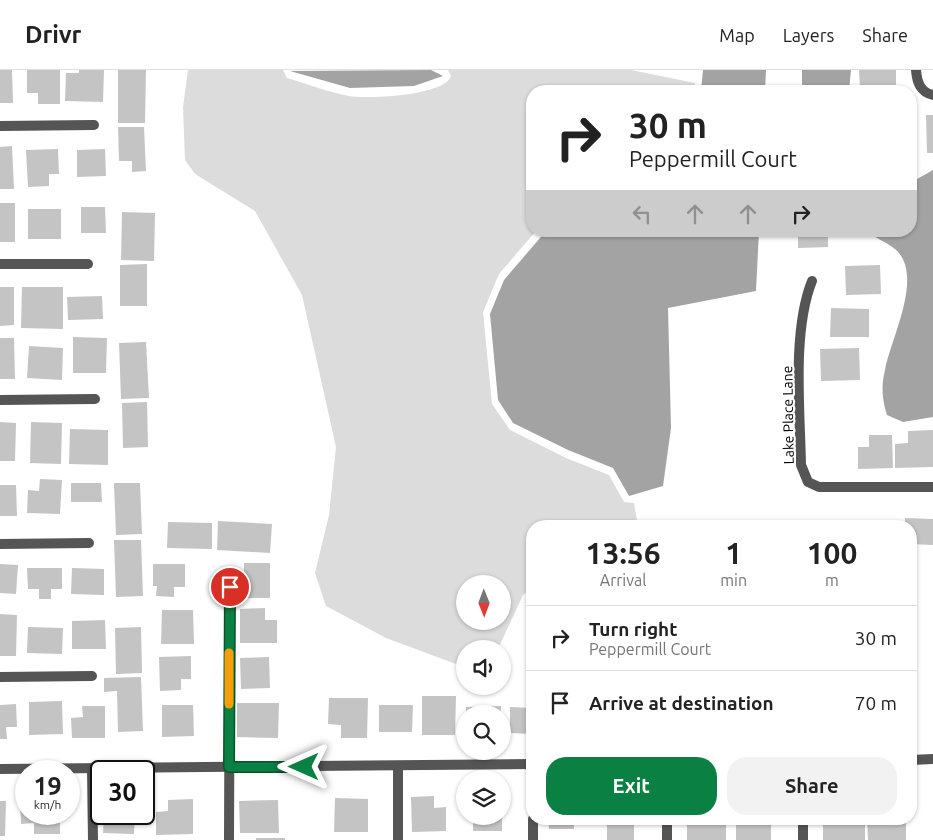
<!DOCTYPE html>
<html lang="en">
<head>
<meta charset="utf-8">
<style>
  body { margin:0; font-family:Ubuntu,sans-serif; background:#f2f2f2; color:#222; height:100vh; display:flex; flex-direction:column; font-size:19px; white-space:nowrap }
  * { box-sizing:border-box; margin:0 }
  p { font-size:16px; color:#767676 }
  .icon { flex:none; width:28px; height:28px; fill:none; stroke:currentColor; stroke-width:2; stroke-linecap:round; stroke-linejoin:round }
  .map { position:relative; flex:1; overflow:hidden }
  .drawer { position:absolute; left:526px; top:450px; width:391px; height:305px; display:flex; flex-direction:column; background:#fff; border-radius:20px; box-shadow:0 1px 4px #0004 }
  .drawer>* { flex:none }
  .guide { position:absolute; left:526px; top:15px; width:391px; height:152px; border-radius:20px; box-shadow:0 1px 4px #0004; background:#fff; color:#222; overflow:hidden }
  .needle { width:32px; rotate:179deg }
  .controls { position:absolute; left:456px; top:505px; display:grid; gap:10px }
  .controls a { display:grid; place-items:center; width:55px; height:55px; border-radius:50%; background:#fff; box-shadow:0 1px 4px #0004; font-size:25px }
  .speed { position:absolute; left:15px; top:690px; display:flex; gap:10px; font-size:25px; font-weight:700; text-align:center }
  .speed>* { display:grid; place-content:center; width:65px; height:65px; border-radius:50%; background:#fff; box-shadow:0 1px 4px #0004; line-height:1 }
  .speed small { font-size:12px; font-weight:400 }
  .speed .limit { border:2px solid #111; border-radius:8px; background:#fff; color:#111 }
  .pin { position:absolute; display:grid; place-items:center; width:42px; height:42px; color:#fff; margin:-21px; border:2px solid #fff; border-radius:50%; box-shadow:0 1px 5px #0007 }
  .me { position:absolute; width:55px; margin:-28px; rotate:270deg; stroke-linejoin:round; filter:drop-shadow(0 0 4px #0008) }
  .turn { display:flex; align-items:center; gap:18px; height:105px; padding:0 20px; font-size:22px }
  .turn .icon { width:65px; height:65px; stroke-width:2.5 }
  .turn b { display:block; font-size:35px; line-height:42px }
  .lanes { display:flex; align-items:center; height:48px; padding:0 20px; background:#0003; justify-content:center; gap:25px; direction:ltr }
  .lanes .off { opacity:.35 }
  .eta { display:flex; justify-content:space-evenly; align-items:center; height:85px; text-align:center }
  .eta b { font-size:30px; font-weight:700; line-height:35px }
  .cta { display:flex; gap:10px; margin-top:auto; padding:10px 20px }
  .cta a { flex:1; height:58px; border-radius:20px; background:#0b8043; color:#fff; font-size:20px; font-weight:700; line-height:58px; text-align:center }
  .cta a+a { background:#f2f2f2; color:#222 }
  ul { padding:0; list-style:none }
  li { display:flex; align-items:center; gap:15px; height:65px; padding:0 20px; border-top:1px solid #e0e0e0 }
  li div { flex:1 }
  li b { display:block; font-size:19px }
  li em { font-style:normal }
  header { display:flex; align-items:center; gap:30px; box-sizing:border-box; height:70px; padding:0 25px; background:#fff; border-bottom:1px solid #e0e0e0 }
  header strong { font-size:24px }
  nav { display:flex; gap:28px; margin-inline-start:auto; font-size:18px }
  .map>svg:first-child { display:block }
</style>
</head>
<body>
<header>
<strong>Drivr</strong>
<nav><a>Map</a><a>Layers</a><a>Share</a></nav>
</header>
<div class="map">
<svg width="933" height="770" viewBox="0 0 933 770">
  <rect width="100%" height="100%" fill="#fff"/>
  <path fill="#dcdcdc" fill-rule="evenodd" d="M188,0H283L287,8C307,14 328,22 349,26C368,29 445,26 451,6L448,0H631L695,13L694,21H532V161H536L499,204L483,242L492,334L510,360L566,388L609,405L624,432L634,433L638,456H532V519L523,525L498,579H465V592L456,594L386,568L326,536L315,503L329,445L336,377L302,225L255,141L195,104L185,90L183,37ZM465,514H502V551H465Z"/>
  <g fill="#a3a3a3">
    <path d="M431,0L443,6L414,16L350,18L290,1Z"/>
    <path d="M703,0H766L765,21H701Z"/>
    <path d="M802,0H851L849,21H802Z"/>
    <path d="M933,100V347L903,352L887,345C882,330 881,316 885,300C891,267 925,205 895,179C886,172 874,167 865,161H911V110L917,109Z"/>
    <path d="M546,161H759L756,221L668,238L671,358L663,416L629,426L613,398L568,380L513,353L498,330L490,244L504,210Z"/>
  </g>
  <g fill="#c4c4c4">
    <path d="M0,0H12L13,33H0Z"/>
    <path d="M27,0H60V34H38V23H27Z"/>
    <path d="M79,0H104L103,32L65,31L66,3H79Z"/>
    <path d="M118,0H146L145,53H118Z"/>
    <path d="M859,0H896V20H860Z"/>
    <path d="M926,45H933V83H927Z"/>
    <path d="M118,57H144L146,101L132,102V91H119Z"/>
    <path d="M12,76L14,119H0V77Z"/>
    <path d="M58,79L59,104H49V116L28,117L26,80Z"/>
    <path d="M105,79L106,106L77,107V80Z"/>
    <rect x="0" y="133" width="15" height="39"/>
    <path d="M81,137H105L106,163H81Z"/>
    <rect x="28" y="139" width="33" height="30"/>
    <path d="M122,142L155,143L154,191L121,190Z"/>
    <path d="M798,161H828V177L798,178Z"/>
    <path d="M147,194V236H120V195Z"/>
    <path d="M880,195L881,224L846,225L845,196Z"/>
    <path d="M0,217H14V255L0,256Z"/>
    <path d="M22,217H63V259L21,258Z"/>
    <path d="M102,226L103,249L68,250L67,227Z"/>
    <path d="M831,238L869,239V267H830Z"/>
    <path d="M73,267L107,268L106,303H73Z"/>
    <path d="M0,268H14L15,309H0Z"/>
    <path d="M146,272L149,328L121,329L119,273Z"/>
    <path d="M29,276L63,278L62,310L27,308Z"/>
    <path d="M859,278L860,310L821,311L820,279Z"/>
    <path d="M147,332L148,377L123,378L122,333Z"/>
    <path d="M0,352L16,353L15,391H0Z"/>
    <path d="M31,352L62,353L61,394L30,393Z"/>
    <path d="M70,359L108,360V395L69,394Z"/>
    <path d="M933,360V397L895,398V374L908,373V361Z"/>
    <path d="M869,365H892L893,398L858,399V377H869Z"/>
    <path d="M40,409L62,410L60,444L27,443L28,420L39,421Z"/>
    <path d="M71,413H101L102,432H71Z"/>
    <path d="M114,413H140L142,464L116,465Z"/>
    <path d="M0,415H16L17,446H0Z"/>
    <path d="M905,448L933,449V475L911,474V456H905Z"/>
    <path d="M218,451L272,454L270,483L217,480Z"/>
    <rect x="759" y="451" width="79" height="5"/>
    <path d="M168,452L212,453V479L167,478Z"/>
    <path d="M114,470H141L143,526L116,527Z"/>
    <rect x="244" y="493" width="26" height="35"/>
    <path d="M0,494L18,495L16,524L0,523Z"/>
    <path d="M153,494H185V517H174V527L156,526L157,516H153Z"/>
    <path d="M27,498H62V519H51V529H39V519H28Z"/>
    <path d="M72,498L104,499V525L71,524Z"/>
    <path d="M265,538V550H277V573H240V539Z"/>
    <path d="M162,540H193L194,574H161Z"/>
    <path d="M0,544L17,545L16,586H0Z"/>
    <path d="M105,550L106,579H72V551Z"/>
    <path d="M28,557L63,558L62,584L27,583Z"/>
    <path d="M141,557L142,603L116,604L115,558Z"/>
    <path d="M191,586V609H181V620L160,621L159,587Z"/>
    <path d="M269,587L270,618L241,619L240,588Z"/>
    <path d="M141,607L143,661L118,662L117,621L104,622V608Z"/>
    <path d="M422,626H456L455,665H422Z"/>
    <path d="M329,628H368L367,668H341V655L328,654Z"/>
    <path d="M62,631L63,664L29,665V632Z"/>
    <path d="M237,633H279L278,668L237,667Z"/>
    <path d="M16,634L17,657H6L7,669H0V635Z"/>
    <path d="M162,635H193L194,666L162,667Z"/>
    <path d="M379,635H413L412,662H379Z"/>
    <path d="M82,636H105V668H72L71,648L83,647Z"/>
    <path d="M501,636V644H466V637Z"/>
    <path d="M510,637L532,638V664L510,663Z"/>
    <path d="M434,726V738L446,737V761L412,762L411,727Z"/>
    <path d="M335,728L368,729V762H334Z"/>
    <path d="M193,729V764L156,765V742L168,741V730Z"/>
    <path d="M278,730L279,763H240L239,731Z"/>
    <path d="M0,731H6L5,766H0Z"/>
    <path d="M20,732H26V744H60V764H34V753L21,754Z"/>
    <path d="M104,744H135L134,764L103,763Z"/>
    <rect x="473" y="746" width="29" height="15"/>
    <path d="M548,749H574V759H549Z"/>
    <rect x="607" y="749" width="27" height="21"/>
    <path d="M687,749H713V752H726V770H687Z"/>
    <path d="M748,749H771V770H736V752H748Z"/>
    <rect x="823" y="749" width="42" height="21"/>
    <path d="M867,749H906V770H868Z"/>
    <rect x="256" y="768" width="29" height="2"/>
  </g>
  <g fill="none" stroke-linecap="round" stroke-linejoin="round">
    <g stroke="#555" stroke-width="10">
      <path d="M916,0C917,12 920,22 933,25"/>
      <path d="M0,56L94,55"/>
      <path d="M0,194H88"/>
      <path d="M812,211C792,261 800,340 801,395L808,412L819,417H933"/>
      <path d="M0,330L95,329"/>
      <path d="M0,474L89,473"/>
      <path d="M0,607L92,606"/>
      <path d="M911,690L933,689"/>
      <path d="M398,696V770"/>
      <path d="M0,699L532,694"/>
      <path d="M92,699L93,770"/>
      <path d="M803,749V770"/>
      <path d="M229,770L230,517"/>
      <path d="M533,770V749"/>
      <path d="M667,770V749"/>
    </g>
  </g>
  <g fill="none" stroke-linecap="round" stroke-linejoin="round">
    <g stroke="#07532c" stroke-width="12">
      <path id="route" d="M230,517L229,697H304"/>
    </g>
    <use href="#route" stroke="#0b8043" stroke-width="9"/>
    <path stroke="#f59e0b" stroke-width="9" d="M229,634V583"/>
  </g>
  <g text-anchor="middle" stroke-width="4.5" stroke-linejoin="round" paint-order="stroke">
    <g font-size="14" fill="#000" stroke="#fff">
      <text transform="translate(788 345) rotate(-91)" y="5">Lake Place Lane</text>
    </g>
  </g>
</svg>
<div class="controls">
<a><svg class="needle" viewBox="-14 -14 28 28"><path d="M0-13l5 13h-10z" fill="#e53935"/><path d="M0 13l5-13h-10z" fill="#767676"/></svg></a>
<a><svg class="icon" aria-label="sound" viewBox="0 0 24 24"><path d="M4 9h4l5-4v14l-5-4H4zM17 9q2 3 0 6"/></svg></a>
<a><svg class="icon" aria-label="search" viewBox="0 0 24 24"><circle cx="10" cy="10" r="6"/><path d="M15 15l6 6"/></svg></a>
<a><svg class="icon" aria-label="layers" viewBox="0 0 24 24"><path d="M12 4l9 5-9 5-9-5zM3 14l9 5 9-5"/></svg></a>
</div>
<div class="speed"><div>19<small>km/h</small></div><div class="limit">30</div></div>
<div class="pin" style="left:230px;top:517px;background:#d93025"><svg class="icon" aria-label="arrive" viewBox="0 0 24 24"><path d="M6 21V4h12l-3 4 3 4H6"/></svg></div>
<svg class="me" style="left:304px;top:697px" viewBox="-20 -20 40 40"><path d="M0-17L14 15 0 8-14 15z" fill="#0b8043" stroke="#fff" stroke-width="4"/></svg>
<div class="guide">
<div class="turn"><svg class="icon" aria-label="right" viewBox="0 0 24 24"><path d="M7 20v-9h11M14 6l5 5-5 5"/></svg><div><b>30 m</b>Peppermill Court</div></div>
<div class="lanes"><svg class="icon off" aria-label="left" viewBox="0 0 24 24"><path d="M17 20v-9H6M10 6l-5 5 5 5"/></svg><svg class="icon off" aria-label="ahead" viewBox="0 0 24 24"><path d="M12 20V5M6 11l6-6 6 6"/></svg><svg class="icon off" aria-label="ahead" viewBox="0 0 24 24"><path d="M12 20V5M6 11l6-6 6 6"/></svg><svg class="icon" aria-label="right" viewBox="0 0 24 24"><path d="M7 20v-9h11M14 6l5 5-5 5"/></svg></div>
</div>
<section class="drawer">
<div class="eta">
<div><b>13:56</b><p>Arrival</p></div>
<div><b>1</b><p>min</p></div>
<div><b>100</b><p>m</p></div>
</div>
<ul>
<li><svg class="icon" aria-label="right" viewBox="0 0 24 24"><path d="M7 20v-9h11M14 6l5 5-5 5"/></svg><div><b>Turn right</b><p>Peppermill Court</p></div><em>30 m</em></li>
<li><svg class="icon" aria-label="arrive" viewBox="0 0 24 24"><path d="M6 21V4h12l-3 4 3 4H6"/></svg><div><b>Arrive at destination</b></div><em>70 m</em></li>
</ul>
<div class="cta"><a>Exit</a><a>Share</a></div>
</section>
</div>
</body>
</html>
